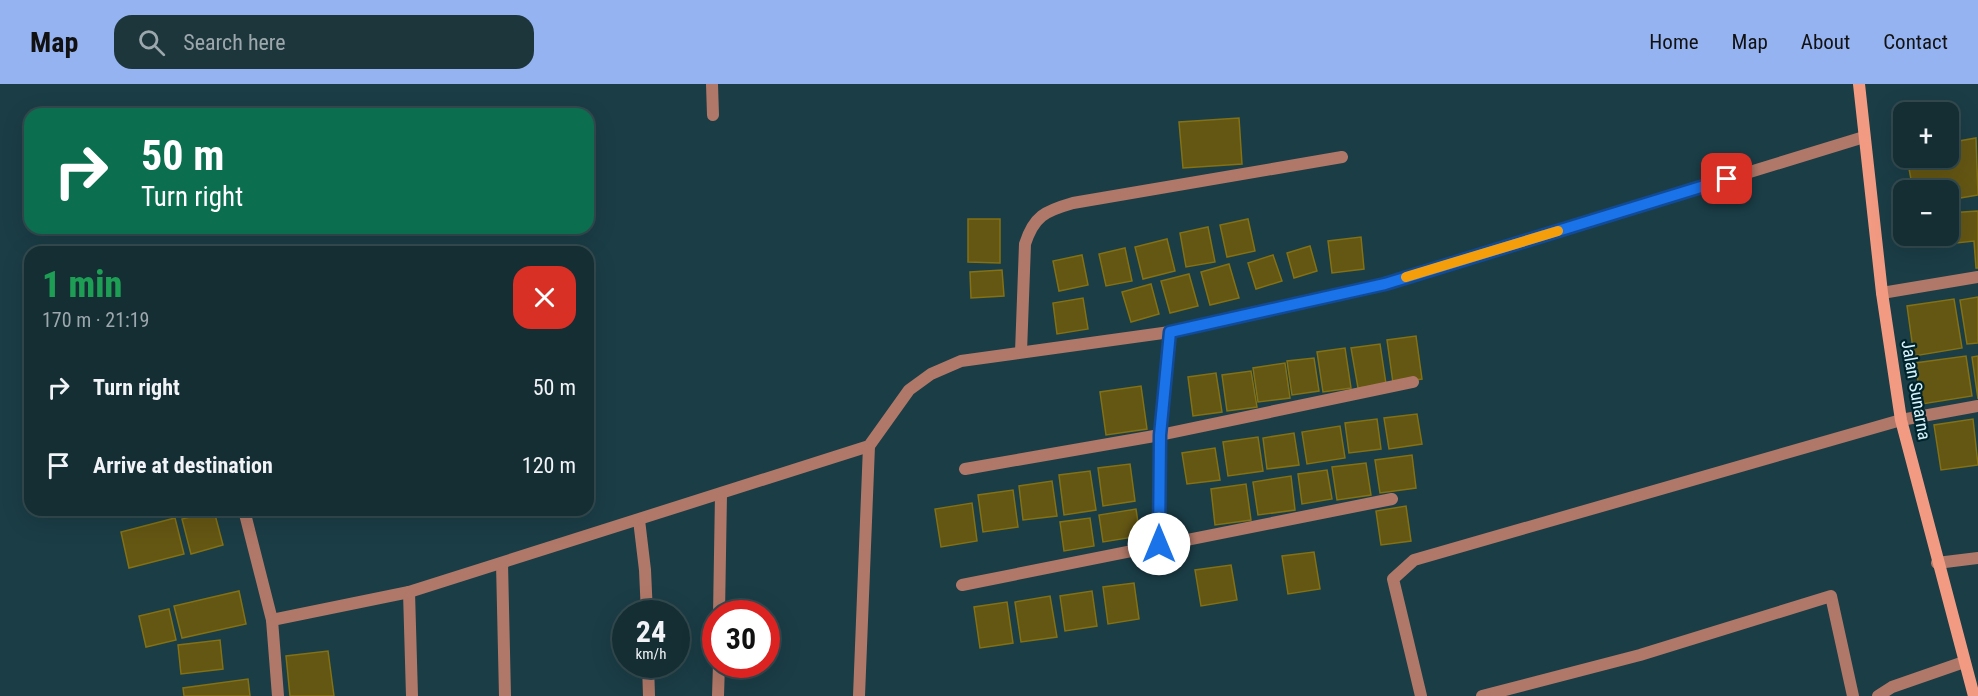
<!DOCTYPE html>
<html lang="en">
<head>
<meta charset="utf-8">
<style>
  body { margin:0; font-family:"Roboto Condensed",sans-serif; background:#1d363c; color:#f1f3f6; height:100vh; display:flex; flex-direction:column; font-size:22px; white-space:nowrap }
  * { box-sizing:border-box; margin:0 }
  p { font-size:20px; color:#9da8ac }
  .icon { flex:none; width:33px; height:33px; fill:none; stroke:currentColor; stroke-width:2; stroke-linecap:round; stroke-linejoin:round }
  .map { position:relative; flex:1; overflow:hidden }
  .panel { position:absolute; left:24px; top:162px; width:570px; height:270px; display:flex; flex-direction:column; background:#142e34; border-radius:18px; box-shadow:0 6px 24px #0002,0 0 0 2px #334a4f }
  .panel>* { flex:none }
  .banner { position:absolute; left:24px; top:24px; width:570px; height:126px; border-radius:18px; box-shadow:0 6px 24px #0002,0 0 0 2px #334a4f; background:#0b6e4f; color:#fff; overflow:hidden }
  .tools { position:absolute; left:1893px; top:18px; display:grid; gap:12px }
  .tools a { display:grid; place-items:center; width:66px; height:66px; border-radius:12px; background:#142e34; box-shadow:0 6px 24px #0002,0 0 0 2px #334a4f; font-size:30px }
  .speed { position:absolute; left:612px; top:516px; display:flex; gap:12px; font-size:30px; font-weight:700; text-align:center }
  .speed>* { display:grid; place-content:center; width:78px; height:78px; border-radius:50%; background:#142e34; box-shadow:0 6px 24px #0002,0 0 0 2px #334a4f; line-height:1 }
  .speed small { font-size:15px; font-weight:400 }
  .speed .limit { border:9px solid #d22; background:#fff; color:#111 }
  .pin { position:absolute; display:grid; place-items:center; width:51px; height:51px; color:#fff; margin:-26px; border-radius:12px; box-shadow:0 3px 9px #0006 }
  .me { position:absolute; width:66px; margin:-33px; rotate:0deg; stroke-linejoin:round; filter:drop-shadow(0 0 4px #0008) }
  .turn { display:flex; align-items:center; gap:21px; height:126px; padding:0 18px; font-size:27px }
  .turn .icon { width:78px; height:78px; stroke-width:2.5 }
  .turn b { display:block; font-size:42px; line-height:51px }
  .round { display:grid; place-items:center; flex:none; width:63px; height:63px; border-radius:18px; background:#1d363c }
  .overview { display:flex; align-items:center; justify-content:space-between; height:102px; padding:0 18px }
  h1 { font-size:36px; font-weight:800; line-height:45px; color:#1e9e55 }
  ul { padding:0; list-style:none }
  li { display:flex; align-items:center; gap:18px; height:78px; padding:0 18px }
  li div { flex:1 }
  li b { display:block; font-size:22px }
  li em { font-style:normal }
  header { display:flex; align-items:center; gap:36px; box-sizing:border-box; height:84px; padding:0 30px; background:#95b2f1; color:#111 }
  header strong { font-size:28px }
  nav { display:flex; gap:33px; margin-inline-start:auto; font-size:21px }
  .search { width:420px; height:54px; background:#1d363c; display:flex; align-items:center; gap:15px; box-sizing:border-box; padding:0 21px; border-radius:18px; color:#9da8ac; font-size:22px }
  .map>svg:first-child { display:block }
</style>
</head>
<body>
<header>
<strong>Map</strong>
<div class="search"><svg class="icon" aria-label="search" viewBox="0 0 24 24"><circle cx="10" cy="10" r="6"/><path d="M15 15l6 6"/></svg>Search here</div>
<nav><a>Home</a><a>Map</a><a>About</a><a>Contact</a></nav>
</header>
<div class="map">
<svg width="1978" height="612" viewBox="0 0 1978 612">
  <rect width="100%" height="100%" fill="#1b3d46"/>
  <g fill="#645613" stroke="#837115" stroke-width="1.5">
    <path d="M1239,34L1242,80L1183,84L1179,38Z"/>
    <path d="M1976,54L1978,111L1948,116V106H1913L1907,74H1948V59Z"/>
    <path d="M1978,127V184H1976L1974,157L1947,160V152L1948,129Z"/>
    <path d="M968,135H1000V179L968,178Z"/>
    <path d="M1248,135L1255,167L1227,173L1220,141Z"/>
    <path d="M1208,143L1215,178L1186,183L1180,149Z"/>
    <path d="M1361,153L1364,185L1332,189L1328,157Z"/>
    <path d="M1167,155L1175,187L1143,195L1135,163Z"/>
    <path d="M1310,162L1317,187L1294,194L1287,169Z"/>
    <path d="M1125,164L1132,197L1106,202L1099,170Z"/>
    <path d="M1082,171L1088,201L1059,207L1053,177Z"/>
    <path d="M1273,171L1282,197L1256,205L1248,179Z"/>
    <path d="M1229,180L1239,214L1210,221L1201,188Z"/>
    <path d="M1002,186L1004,212L971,214L970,188Z"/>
    <path d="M1189,190L1198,222L1170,229L1161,197Z"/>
    <path d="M1151,200L1159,230L1131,238L1122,208Z"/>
    <path d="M1978,213V259L1967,260L1960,216Z"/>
    <path d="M1083,214L1088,245L1057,250L1053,219Z"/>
    <path d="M1954,215L1962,264L1914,272L1907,222Z"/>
    <path d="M1416,252L1422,295L1393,299L1387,256Z"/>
    <path d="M1380,260L1386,300L1358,304L1351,264Z"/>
    <path d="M1345,264L1351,304L1323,308L1317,268Z"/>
    <path d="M1966,272L1972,312L1922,320L1915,279Z"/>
    <path d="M1978,272V315L1972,273Z"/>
    <path d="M1314,274L1319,307L1292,311L1287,277Z"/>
    <path d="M1285,279L1290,314L1258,318L1253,284Z"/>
    <path d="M1251,287L1257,323L1227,327L1222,291Z"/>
    <path d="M1216,289L1222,328L1193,332L1188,293Z"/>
    <path d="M1141,302L1147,345L1106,351L1100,308Z"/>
    <path d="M1417,330L1422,360L1389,365L1384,334Z"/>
    <path d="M1377,335L1381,365L1349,369L1345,339Z"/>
    <path d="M1973,335L1978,381L1941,386L1934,341Z"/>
    <path d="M1340,342L1345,374L1307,380L1302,348Z"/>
    <path d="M1294,349L1299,381L1267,385L1263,354Z"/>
    <path d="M1258,353L1263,387L1228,392L1223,358Z"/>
    <path d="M1215,364L1220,396L1187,400L1182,369Z"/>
    <path d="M1412,371L1416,404L1380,409L1375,376Z"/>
    <path d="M1366,379L1371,411L1337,416L1332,383Z"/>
    <path d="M1130,380L1135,417L1103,422L1098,384Z"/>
    <path d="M1327,386L1332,415L1302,420L1298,390Z"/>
    <path d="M1090,387L1096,426L1064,431L1059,391Z"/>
    <path d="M1291,392L1295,426L1258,431L1253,398Z"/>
    <path d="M1052,397L1057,432L1023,436L1019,402Z"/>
    <path d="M1246,400L1251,436L1215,441L1211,405Z"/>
    <path d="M1013,406L1018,443L983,448L978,411Z"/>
    <path d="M972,419L977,457L941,463L935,425Z"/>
    <path d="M1406,422L1411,457L1381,461L1376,427Z"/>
    <path d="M1136,425L1140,452L1103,458L1099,431Z"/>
    <path d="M214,427L223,461L191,470L182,435Z"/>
    <path d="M175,434L184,470L129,484L121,448Z"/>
    <path d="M1090,434L1094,462L1064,467L1060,438Z"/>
    <path d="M1314,468L1320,505L1288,510L1282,472Z"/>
    <path d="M1231,481L1237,516L1201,522L1195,486Z"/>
    <path d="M1134,499L1139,535L1108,540L1103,503Z"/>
    <path d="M239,507L246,540L182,554L174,522Z"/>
    <path d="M1092,507L1097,542L1065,547L1060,512Z"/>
    <path d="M1050,512L1057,553L1021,558L1015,518Z"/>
    <path d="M1007,518L1013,559L980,564L974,523Z"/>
    <path d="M169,525L176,556L146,563L139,532Z"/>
    <path d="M220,556L223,585L181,590L178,561Z"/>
    <path d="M328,567L334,612H290L286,572Z"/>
    <path d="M248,595L250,612H184L183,604Z"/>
  </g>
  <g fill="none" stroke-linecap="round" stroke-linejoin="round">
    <g stroke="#b07868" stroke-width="12">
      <path d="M712,0L713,31"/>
      <path d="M1882,209L1978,193"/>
      <path d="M1021,268L1025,160C1034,132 1045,127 1073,119L1342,73"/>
      <path d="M965,385L1160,351L1413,298"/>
      <path d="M244,426L272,536"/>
      <path d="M639,436L645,486L647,530"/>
      <path d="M1159,460L1160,351L1170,248"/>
      <path d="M502,479L505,612"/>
      <path d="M1937,479L1978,474"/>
      <path d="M962,501L1392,415"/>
      <path d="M409,508L412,612"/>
      <path d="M719,530L721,410"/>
      <path d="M648,580L649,612"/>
      <path d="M278,612L272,536L409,508L869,362L909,306L931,290L961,277L1170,248L1385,200L1864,53"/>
      <path d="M718,612L719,580"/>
      <path d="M859,612L869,362"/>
      <path d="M1421,612L1393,495L1414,476L1901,336L1978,322"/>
      <path d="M1482,612L1640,571L1831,512L1853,612"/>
      <path d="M1878,612L1892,603L1964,578"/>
    </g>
    <path stroke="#f39b82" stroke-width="12" d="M1859,0L1882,209L1901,336L1974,612"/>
  </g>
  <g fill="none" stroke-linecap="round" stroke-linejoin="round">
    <g stroke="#114b97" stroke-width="15">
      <path id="route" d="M1159,460L1160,351L1170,248L1385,200L1727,95"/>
    </g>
    <use href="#route" stroke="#1a73e8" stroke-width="10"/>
    <path stroke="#f59e0b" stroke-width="10" d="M1406,193L1558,147"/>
  </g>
  <g text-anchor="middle" stroke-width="4.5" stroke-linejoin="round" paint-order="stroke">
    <g font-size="18" fill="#d7f4fc" stroke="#00232c">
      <text transform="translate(1916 306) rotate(80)" y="6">Jalan Sunarna</text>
    </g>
  </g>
</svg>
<div class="tools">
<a>+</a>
<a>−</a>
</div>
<div class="speed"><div>24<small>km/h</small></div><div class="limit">30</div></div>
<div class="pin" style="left:1727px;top:95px;background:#d93025"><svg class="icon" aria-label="arrive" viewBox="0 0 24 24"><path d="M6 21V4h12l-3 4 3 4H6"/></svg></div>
<svg class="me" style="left:1159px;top:460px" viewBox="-20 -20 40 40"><circle r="19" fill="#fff"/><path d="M0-13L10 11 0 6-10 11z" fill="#1a73e8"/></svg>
<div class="banner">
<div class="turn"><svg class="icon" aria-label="right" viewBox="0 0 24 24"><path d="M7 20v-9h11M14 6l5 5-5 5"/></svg><div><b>50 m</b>Turn right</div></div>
</div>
<section class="panel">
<div class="overview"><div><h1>1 min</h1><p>170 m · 21:19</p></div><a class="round" style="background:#d93025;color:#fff"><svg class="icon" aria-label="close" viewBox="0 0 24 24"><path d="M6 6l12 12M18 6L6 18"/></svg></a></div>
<ul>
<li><svg class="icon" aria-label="right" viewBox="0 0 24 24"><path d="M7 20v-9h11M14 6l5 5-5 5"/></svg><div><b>Turn right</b></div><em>50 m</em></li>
<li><svg class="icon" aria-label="arrive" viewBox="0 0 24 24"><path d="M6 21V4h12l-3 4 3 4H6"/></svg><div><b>Arrive at destination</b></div><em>120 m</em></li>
</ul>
</section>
</div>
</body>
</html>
